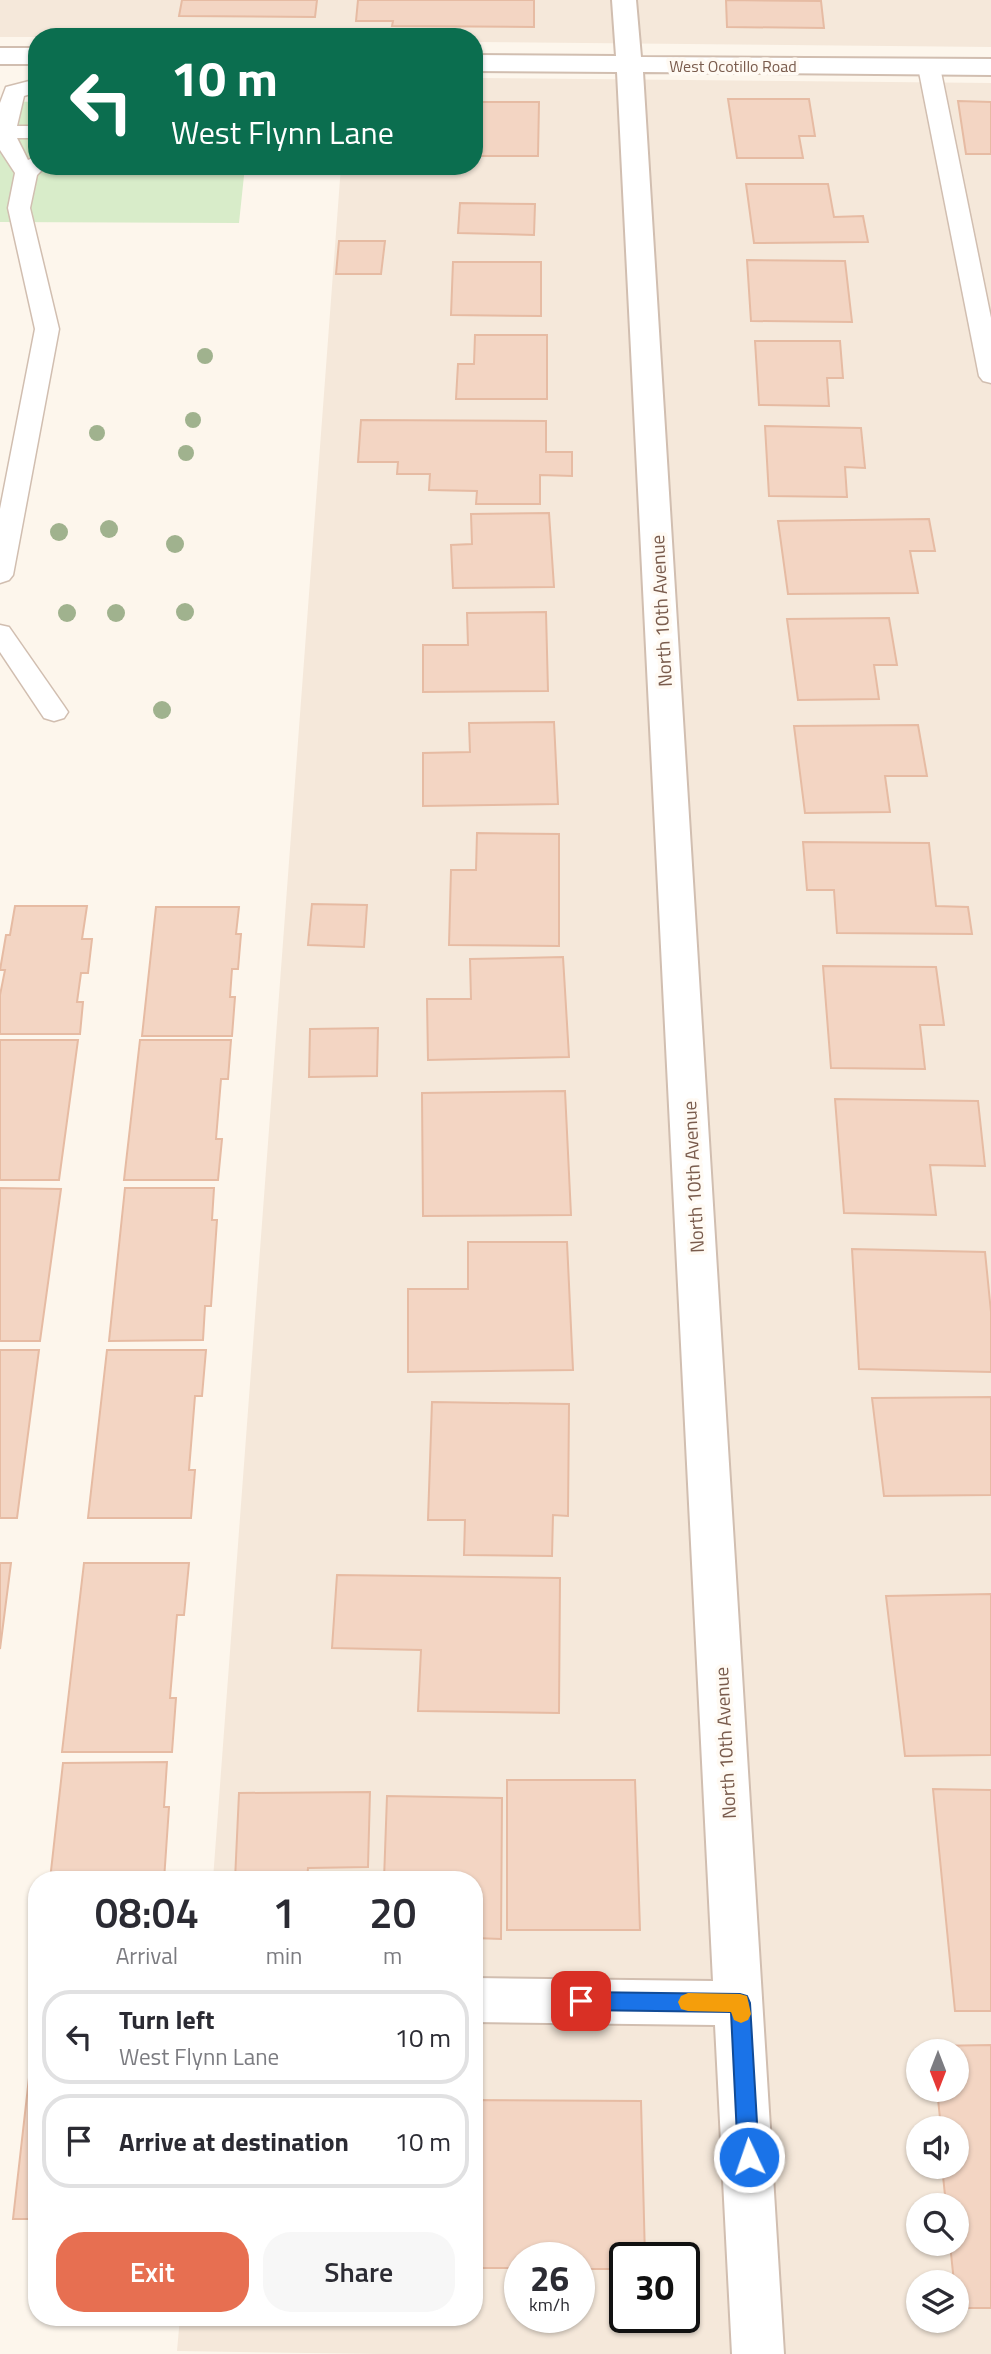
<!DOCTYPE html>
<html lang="en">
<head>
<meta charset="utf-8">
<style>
  body { margin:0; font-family:"Titillium Web",sans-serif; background:#f7f7f7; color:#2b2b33; height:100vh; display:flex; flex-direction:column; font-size:26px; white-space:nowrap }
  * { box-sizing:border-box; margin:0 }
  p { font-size:23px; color:#7c7c81 }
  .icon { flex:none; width:38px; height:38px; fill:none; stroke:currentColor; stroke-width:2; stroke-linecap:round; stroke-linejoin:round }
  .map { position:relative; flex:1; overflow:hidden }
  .details { position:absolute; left:28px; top:1871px; width:455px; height:455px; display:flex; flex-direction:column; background:#fff; border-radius:28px; box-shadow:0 2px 5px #0004 }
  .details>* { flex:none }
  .banner { position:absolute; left:28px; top:28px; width:455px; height:147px; border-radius:28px; box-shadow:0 2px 5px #0004; background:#0b6e4f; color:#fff; overflow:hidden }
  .needle { width:46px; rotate:180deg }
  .fabs { position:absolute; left:906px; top:2039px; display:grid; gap:14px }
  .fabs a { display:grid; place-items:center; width:63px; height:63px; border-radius:50%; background:#fff; box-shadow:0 2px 5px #0004; font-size:35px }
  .speed { position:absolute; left:504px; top:2242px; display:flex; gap:14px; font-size:35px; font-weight:700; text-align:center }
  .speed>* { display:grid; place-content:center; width:91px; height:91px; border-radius:50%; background:#fff; box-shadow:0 2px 5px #0004; line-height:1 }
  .speed small { font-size:18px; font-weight:400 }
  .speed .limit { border:4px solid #111; border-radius:10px; background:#fff; color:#111 }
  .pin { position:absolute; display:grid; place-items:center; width:60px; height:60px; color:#fff; margin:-30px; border-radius:14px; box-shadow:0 4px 10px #0006 }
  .me { position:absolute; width:77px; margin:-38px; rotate:357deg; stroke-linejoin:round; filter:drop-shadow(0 0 5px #0008) }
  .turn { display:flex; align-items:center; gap:24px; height:147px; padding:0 28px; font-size:32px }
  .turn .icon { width:91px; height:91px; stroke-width:2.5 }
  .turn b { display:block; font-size:49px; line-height:60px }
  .eta { display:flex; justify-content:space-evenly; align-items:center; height:119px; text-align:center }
  .eta b { font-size:42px; font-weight:600; line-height:49px }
  .primary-button { display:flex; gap:14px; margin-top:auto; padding:14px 28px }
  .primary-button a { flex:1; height:80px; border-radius:28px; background:#e76f51; color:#fff; font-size:28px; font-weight:600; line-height:80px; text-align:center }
  .primary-button a+a { background:#f7f7f7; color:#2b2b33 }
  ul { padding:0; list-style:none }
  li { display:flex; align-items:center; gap:21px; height:94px; margin:0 14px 10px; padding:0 14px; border:4px solid #e1e1e2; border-radius:28px }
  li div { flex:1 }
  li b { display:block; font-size:26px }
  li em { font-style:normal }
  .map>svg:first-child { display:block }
</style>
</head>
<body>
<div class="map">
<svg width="991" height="2354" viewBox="0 0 991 2354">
  <rect width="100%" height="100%" fill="#fdf6ec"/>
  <g fill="#f5e8da" fill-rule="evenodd">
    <path d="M0,0H991V47L474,42V37H0Z"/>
    <path d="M474,78L991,83V2354H381L177,2351L180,2317H474V1880L213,1879L341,166H474ZM919,2051H957V2090H919ZM919,2128H957V2166H919ZM919,2205H957V2244H919ZM520,2258H579V2317H520ZM625,2258H684V2317H625ZM919,2282H957V2320H919Z"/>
  </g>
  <path fill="#d8ecc9" d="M0,101L37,102V166H245L239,223L0,222Z"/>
  <g fill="#f3d5c3" stroke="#e6bba3" stroke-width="2">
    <path d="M182,0H317L315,17L179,16Z"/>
    <path d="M358,0H534V27L392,26L393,21H356Z"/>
    <path d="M726,0L821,1L824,28L727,27Z"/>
    <path d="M728,99H809L815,136H799L803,158H737Z"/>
    <path d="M958,101L991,102V154H966Z"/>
    <path d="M477,102H539L538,156H474Z"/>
    <path d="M746,184H828L834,217L863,216L868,242L754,243Z"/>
    <path d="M460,203L535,204L534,235L458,233Z"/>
    <path d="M339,241H385L381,274H336Z"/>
    <path d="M747,260L845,261L852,322L751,321Z"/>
    <path d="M453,262H541V316L451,315Z"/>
    <path d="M475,335H547V399H456L458,364H474Z"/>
    <path d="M755,341H840L843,378H827L829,406L759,405Z"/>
    <path d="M361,420L546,421V452H572V476L540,475V504H476L477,491L429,490L430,474H397L398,462H358Z"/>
    <path d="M765,426L861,428L865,468L845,467L847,497L769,496Z"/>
    <path d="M549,513L554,587L453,588L451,545L472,544L471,514Z"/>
    <path d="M929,519L935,551H910L918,593L788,594L778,521Z"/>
    <path d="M546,612L548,691L423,692V645H468L467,613Z"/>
    <path d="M889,618L897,665H874L879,699L798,700L787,619Z"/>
    <path d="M554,722L558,804L423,806V753L470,752L469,723Z"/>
    <path d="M918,725L927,776H885L890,812L805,813L794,726Z"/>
    <path d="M477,833L559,834V946L449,945L451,870H476Z"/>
    <path d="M803,842L929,843L936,906L968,907L972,934L837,933L834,890H807Z"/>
    <path d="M312,904L367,905L364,947L308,945Z"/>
    <path d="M15,906H87L82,939H92L88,973H81L77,1002H83L80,1034H0V995L5,970H0L6,935H10Z"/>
    <path d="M156,907H239L236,934H241L238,969H232L230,997H235L232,1036H142Z"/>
    <path d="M563,957L569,1057L428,1060L427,999H471L470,959Z"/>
    <path d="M823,966L936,967L944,1025H920L925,1069L831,1068Z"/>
    <path d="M378,1028L377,1076L309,1077L310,1029Z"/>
    <path d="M0,1040H78L59,1180H0Z"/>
    <path d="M140,1040H231L228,1079H221L216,1139H222L218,1180H124Z"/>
    <path d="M565,1091L571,1215L423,1216L422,1093Z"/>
    <path d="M835,1099L978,1101L985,1166L930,1165L936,1215L844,1213Z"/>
    <path d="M0,1188L61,1189L40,1341H0Z"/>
    <path d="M125,1188H214L212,1220H217L211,1306H205L203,1340L109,1341Z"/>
    <path d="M468,1242H567L573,1370L408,1372V1289H468Z"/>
    <path d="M852,1249L985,1252L991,1312V1372L859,1369Z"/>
    <path d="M0,1350H39L17,1518H0Z"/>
    <path d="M107,1350H206L202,1396H195L189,1470H195L191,1518H88Z"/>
    <path d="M991,1397V1495L884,1496L872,1398Z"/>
    <path d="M432,1402L569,1404L568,1516L553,1515L552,1556L464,1555L465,1520H428Z"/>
    <path d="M0,1563H11L0,1649Z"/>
    <path d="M84,1563H189L184,1615H177L170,1698H176L172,1752H62Z"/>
    <path d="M337,1575L560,1578L559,1713L418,1711L421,1650L332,1648Z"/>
    <path d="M991,1594V1755L905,1756L886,1596Z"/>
    <path d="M167,1762L164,1807H169L164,1880H50L63,1763Z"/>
    <path d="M507,1780H635L640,1930H507Z"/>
    <path d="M933,1789L991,1790V2011H955Z"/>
    <path d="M370,1792L368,1867L308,1868L307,1880H235L239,1793Z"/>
    <path d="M387,1796L502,1798L501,1939L474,1938V1880H384Z"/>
    <path d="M37,2007V2219H13Z"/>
    <path d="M991,2045V2308H957V2282H954L950,2244H957V2205H946L942,2166H957V2128H938L937,2118H940L937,2090H957V2051H932V2046Z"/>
    <path d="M474,2100L641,2101L645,2258H625V2269H579V2258H520V2268H474Z"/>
  </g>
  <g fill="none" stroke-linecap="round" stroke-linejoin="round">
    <g stroke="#d1beb0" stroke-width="3">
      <g id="service">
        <path d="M929,61L936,63L940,67L991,318V383L983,381L979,376L918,67L922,63Z"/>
        <path d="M37,79V92L24,96L17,126H37V138H17L28,160L37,156V166H46L37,175L30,208L59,329L13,575L9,580L0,583V509L35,329L8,208L15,173L0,150V103L6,87Z"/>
        <path d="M0,625L9,627L64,706L68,712L64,718L54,721L44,718L0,652Z"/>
      </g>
    </g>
    <g stroke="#d1beb0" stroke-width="4">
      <g id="minor">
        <path d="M612,0H636L641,57L991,59V75L643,72L784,2354H732L715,2025L474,2022V1978L713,1981L617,72L474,71V55L616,56Z"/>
        <rect x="0" y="48" width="37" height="16"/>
      </g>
    </g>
    <use href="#service" fill="#fff" fill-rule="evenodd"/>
    <use href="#minor" fill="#fff" fill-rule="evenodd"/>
  </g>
  <g fill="#a0b28e">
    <circle cx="205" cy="356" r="8"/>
    <circle cx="193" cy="420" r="8"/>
    <circle cx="97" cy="433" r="8"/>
    <circle cx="186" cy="453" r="8"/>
    <circle cx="109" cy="529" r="9"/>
    <circle cx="59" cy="532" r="9"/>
    <circle cx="175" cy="544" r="9"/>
    <circle cx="185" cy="612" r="9"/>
    <circle cx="67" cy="613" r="9"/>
    <circle cx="116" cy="613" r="9"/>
    <circle cx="162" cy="710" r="9"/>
  </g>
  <path fill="#1a73e8" stroke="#114b97" stroke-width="2" d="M581,1992L740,1994L747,1996L750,2003L759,2157L756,2163L749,2166L741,2163L738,2157L731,2012L581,2010L574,2008L571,2001L574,1995Z"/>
  <path fill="#f59e0b" d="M688,1993L740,1994L747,1996L751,2014L748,2020L741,2023L734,2020L731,2012L688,2011L681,2009L678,2002L681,1996Z"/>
  <g text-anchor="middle" stroke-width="7" stroke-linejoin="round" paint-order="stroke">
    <g font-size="16" fill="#7a5c4d" stroke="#fffaf3">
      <text x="733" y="72">West Ocotillo Road</text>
    </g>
    <g font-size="19" fill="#7a5c4d" stroke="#fffaf3">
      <text transform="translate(661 611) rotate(-93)" y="7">North 10th Avenue</text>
      <text transform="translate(693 1177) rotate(-93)" y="7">North 10th Avenue</text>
      <text transform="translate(725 1743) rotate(-93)" y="7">North 10th Avenue</text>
    </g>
  </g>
</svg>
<div class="fabs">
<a><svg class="needle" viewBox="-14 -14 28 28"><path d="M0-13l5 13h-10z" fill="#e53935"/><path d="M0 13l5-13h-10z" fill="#7c7c81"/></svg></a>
<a><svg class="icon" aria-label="sound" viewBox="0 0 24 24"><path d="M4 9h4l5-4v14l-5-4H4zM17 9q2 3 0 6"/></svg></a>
<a><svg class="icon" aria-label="search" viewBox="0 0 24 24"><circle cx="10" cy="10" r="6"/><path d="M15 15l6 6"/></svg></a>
<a><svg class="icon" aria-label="layers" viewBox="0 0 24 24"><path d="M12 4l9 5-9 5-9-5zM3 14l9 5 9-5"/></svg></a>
</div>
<div class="speed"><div>26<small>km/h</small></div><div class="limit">30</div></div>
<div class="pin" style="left:581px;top:2001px;background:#d93025"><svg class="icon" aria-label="arrive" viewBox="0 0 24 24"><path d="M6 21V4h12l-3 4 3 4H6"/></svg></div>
<svg class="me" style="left:749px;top:2157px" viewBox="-20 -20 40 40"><circle r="17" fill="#1a73e8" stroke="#fff" stroke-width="3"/><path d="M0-11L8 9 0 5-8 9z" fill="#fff"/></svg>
<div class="banner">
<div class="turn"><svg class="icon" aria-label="left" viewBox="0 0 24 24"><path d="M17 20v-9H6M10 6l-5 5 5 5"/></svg><div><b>10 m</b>West Flynn Lane</div></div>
</div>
<section class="details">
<div class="eta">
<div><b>08:04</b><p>Arrival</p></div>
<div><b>1</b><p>min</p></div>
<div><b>20</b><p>m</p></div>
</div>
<ul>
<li><svg class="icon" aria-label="left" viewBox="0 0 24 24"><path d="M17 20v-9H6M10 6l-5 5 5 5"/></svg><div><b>Turn left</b><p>West Flynn Lane</p></div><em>10 m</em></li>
<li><svg class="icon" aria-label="arrive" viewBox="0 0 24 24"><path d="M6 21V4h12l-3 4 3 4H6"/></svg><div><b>Arrive at destination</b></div><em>10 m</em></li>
</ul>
<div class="primary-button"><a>Exit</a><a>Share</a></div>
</section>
</div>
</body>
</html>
